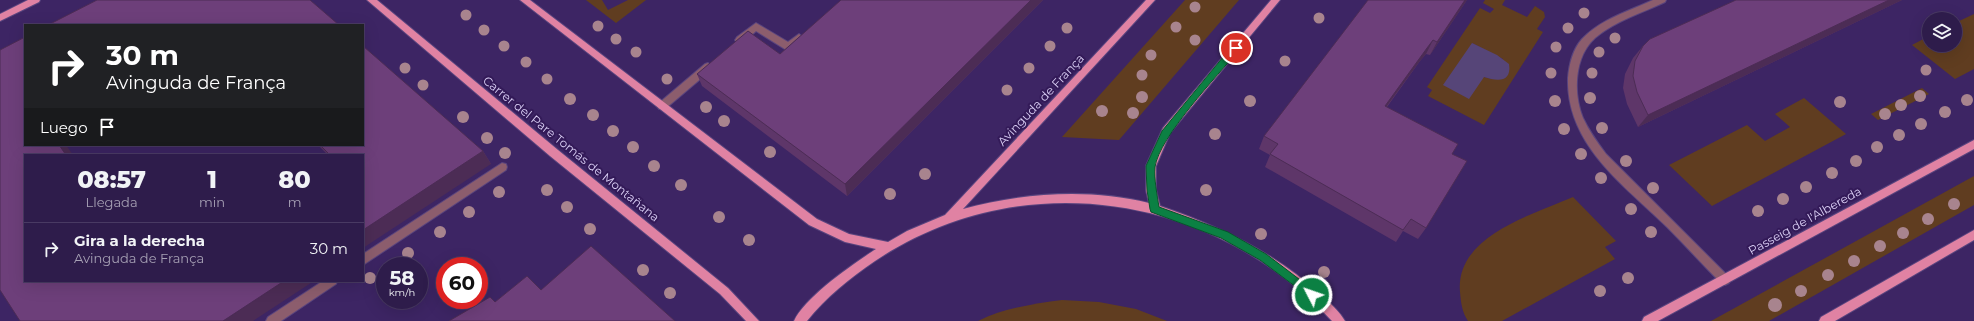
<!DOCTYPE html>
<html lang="es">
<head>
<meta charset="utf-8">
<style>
  body { margin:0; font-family:Montserrat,sans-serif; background:#3a2955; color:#f1f3f6; height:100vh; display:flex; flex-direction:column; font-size:15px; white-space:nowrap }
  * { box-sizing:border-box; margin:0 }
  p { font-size:13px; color:#a7a1b5 }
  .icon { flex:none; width:22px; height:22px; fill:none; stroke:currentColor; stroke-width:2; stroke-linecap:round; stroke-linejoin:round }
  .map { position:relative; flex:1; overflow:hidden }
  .drawer { position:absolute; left:24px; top:154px; width:340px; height:128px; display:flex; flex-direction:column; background:#2e1c4b; border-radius:0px; box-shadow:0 4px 16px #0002,0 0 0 1px #493a63 }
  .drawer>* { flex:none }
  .hud { position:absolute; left:24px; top:24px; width:340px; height:122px; border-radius:0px; box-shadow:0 4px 16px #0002,0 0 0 1px #493a63; background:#202124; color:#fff; overflow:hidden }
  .tools { position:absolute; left:1922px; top:12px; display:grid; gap:8px }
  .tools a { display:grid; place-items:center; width:40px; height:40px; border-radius:50%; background:#2e1c4b; box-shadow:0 4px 16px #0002,0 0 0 1px #493a63; font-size:20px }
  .speed { position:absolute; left:376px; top:257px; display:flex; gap:8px; font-size:20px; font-weight:700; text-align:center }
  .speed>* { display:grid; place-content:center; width:52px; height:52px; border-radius:50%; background:#2e1c4b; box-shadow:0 4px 16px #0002,0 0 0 1px #493a63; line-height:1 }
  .speed small { font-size:10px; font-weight:400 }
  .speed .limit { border:6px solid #d22; background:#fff; color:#111 }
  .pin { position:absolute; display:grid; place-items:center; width:34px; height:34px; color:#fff; margin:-17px; border:2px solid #fff; border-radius:50%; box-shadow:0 1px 4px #0007 }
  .me { position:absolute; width:44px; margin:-22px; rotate:311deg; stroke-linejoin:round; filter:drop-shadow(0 0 3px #0008) }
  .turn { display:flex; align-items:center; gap:14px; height:84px; padding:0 16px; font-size:18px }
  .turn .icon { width:52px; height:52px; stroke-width:2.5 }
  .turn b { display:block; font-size:28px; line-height:34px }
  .then { display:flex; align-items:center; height:38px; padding:0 16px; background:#0003; gap:8px; font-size:15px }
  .eta { display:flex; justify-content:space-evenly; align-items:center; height:68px; text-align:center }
  .eta b { font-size:24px; font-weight:800; line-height:28px }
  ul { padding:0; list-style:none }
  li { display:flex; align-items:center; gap:12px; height:52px; padding:0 16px; border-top:1px solid #493a63 }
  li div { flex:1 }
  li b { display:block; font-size:15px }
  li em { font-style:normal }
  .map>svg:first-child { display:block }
</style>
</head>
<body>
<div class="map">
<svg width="1974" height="321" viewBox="0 0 1974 321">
  <rect width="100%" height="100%" fill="#3d2564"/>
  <g fill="#603d20" fill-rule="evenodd">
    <path d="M586,0H602L608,10L628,0H646L616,23Z"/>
    <path d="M1185,0H1239L1119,140L1062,137Z"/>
    <path d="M1485,0H1505L1502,5L1527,17L1535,6L1544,12L1545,17L1537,29L1543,32L1484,125L1428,96L1432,90L1427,87L1480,8L1490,13L1494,9L1483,3ZM1472,43L1503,59L1492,79L1484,77Z"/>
    <path d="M1974,14V69L1955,79L1912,45L1929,36V45H1955V23Z"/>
    <path d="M1922,88L1929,94L1878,120L1871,114Z"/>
    <path d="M1804,98L1846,134L1712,206L1669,165L1747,125L1765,141L1790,127L1775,114Z"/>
    <path d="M1974,176V205L1769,321H1711Z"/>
    <path d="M1573,197L1616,241L1605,247L1615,259L1502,321H1468C1462,312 1461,303 1460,292C1455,236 1532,215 1573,197Z"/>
    <path d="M1062,300L1099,302L1136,309L1167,321H978C1004,308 1033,304 1062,300Z"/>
  </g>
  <path fill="#564578" d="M1472,43L1497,55L1509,64C1512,83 1497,81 1484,77L1469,99L1443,85Z"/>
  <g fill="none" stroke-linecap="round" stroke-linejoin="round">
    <g stroke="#59447e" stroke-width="2">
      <g id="minor">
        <path d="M1653,0H1666L1665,2C1642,13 1615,21 1595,38C1574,57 1573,93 1583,118C1589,131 1597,142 1606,154L1729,277L1730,280L1729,283L1725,285L1721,283C1703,265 1685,245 1667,227C1624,185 1566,145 1568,78C1569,65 1573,49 1582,39C1601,19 1629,11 1653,0Z"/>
        <path d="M756,23L788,42L799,34L804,38L788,51L756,31L743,43H737L735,40L737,37Z"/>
        <path d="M708,63L713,67L711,70L665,109H659L657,106L659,103L705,64Z"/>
        <path d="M502,163L506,164L507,167L506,170L363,265V254Z"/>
        <path d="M323,281H337L336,284L281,321H266L268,317Z"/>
      </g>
    </g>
    <g stroke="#59447e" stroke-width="2">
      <g id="major">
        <path d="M28,0H40L39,2L0,21V14Z"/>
        <path d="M367,0H377L558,150L728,288L759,321H746L720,294L550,156Z"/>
        <path d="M520,0H530L817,219L849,234L888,242L907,231L945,215L1146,0H1155L963,209C1023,193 1088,188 1149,203L1146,190V166L1163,128L1271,0H1280L1170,133L1156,166V190L1160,206C1219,226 1276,253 1322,296C1330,303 1340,312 1345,321H1332C1214,193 1021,163 875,261C850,278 826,297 807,321H794C805,297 853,264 876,249L845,242L809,225Z"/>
        <path d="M1974,140V149L1658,321H1642L1644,317Z"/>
        <path d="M1974,230V240L1835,321H1819L1821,317Z"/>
      </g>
    </g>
    <use href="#minor" fill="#8c5d6d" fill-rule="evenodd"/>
    <use href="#major" fill="#e082a3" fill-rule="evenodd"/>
  </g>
  <g fill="#a8848e">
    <circle cx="1195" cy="7" r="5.5"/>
    <circle cx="1584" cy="13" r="5.5"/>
    <circle cx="466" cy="15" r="5.5"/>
    <circle cx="1319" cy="18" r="5.5"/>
    <circle cx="598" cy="26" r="5.5"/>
    <circle cx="1176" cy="27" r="5.5"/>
    <circle cx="1067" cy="28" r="5.5"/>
    <circle cx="1568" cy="28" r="5.5"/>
    <circle cx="484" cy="30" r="5.5"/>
    <circle cx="1615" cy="38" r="5.5"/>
    <circle cx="616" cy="39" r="5.5"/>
    <circle cx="1195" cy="40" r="5.5"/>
    <circle cx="504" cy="46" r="5.5"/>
    <circle cx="1050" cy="46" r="5.5"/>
    <circle cx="1556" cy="47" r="5.5"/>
    <circle cx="636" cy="52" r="5.5"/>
    <circle cx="1599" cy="52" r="5.5"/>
    <circle cx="1151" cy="55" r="5.5"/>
    <circle cx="1285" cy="61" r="5.5"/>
    <circle cx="526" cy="62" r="5.5"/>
    <circle cx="405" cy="68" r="5.5"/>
    <circle cx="1029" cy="68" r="5.5"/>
    <circle cx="1926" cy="70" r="5.5"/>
    <circle cx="1551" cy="73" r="5.5"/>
    <circle cx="1592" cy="73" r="5.5"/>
    <circle cx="1142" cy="75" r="5.5"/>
    <circle cx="547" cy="79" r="5.5"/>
    <circle cx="667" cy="79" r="5.5"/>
    <circle cx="423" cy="85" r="5.5"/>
    <circle cx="1007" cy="90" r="5.5"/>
    <circle cx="1920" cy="96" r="6"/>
    <circle cx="1142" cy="97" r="6"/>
    <circle cx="1590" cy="98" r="6"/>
    <circle cx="570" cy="99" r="6"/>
    <circle cx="1967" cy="100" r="6"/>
    <circle cx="1250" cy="101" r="6"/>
    <circle cx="1555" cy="101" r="6"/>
    <circle cx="1840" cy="102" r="6"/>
    <circle cx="1901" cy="105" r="6"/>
    <circle cx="706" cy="107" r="6"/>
    <circle cx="1102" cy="111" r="6"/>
    <circle cx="1945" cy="112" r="6"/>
    <circle cx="1133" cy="113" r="6"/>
    <circle cx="1885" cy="114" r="6"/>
    <circle cx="593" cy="115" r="6"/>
    <circle cx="463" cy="117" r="6"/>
    <circle cx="724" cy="121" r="6"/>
    <circle cx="1921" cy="124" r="6"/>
    <circle cx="1602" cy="128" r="6"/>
    <circle cx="1564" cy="129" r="6"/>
    <circle cx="613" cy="131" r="6"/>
    <circle cx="1215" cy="134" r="6"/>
    <circle cx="1899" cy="135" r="6"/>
    <circle cx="487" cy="138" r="6"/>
    <circle cx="633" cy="147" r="6"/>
    <circle cx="1877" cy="147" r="6"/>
    <circle cx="770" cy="152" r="6"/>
    <circle cx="505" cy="153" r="6"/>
    <circle cx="1581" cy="154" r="6"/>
    <circle cx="1626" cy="161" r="6"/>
    <circle cx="1856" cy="161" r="6"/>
    <circle cx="654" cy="166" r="6"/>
    <circle cx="1832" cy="173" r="6"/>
    <circle cx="925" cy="174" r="6"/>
    <circle cx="1601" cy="178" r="6"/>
    <circle cx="681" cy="185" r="6"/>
    <circle cx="1806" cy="187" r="6"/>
    <circle cx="1653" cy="188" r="6"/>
    <circle cx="547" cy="190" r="6"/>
    <circle cx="1206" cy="190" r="6"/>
    <circle cx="499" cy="192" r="6"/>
    <circle cx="890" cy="194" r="6"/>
    <circle cx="1783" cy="199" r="6"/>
    <circle cx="1954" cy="204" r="6"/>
    <circle cx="567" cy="207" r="6"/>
    <circle cx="1631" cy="209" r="6"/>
    <circle cx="1758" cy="211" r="6"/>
    <circle cx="469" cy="212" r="6"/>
    <circle cx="719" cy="217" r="6"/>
    <circle cx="1928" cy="219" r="6"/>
    <circle cx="590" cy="229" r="6"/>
    <circle cx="440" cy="232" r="6"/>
    <circle cx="1651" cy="232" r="6"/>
    <circle cx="1903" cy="233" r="6"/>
    <circle cx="1261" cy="234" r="6"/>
    <circle cx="749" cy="240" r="6"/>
    <circle cx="1880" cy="246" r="6"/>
    <circle cx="408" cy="253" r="6"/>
    <circle cx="1854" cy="261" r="6"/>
    <circle cx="643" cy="270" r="6"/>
    <circle cx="1324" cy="272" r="6"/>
    <circle cx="1828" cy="275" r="6"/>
    <circle cx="370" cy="278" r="6"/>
    <circle cx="1628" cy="278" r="6"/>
    <circle cx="1600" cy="291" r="6"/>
    <circle cx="1801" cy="291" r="6"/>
    <circle cx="670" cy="293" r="6"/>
    <circle cx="1775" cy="305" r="7"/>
  </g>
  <g fill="#5e3669">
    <path d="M840,0H1043L847,196L702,86L697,74L780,54L840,1Z"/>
    <path d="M1467,0L1430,55L1426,54L1420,61L1387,107L1452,154L1426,228L1418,239L1403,231L1396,242L1265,167L1270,155L1259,149L1264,136Z"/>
    <path d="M1736,0H1902L1638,127L1627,104L1623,88L1625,74L1633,58L1643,46Z"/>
    <path d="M318,145H363L483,151L491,164L363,155H328Z"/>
  </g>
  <g fill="#4c2c55">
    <path d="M1031,0H1043L847,196L845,184Z"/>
    <path d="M1465,0H1467L1430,55L1437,42Z"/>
    <path d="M1889,0H1902L1638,127L1648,115Z"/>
    <path d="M1433,40L1426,54L1420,61L1378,118L1385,106L1427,48Z"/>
    <path d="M59,145H66L73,155H66Z"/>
    <path d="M483,151L491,164L363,248V230Z"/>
    <path d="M284,281H314L253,321H223Z"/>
  </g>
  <g fill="#6d3f7a" stroke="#4c2c55">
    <path d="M97,0H310L339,25H48Z"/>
    <path d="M841,0H1031L845,184L697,74L748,31L780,54Z"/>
    <path d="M1368,0H1465L1437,42L1433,40L1427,48L1385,106L1458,144L1452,154L1467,161L1426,228L1411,219L1403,230L1270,154L1278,144L1264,136Z"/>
    <path d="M1736,0H1889L1648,115L1637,92L1633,76L1635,61L1643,46L1650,39Z"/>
    <path d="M25,37V145H59L66,155H25V281H284L223,321H20L0,290V50Z"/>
    <path d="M363,46L483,151L363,230V155H330L320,145H363Z"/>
    <path d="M591,246L675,321H449L490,297L495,302L527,276L541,290Z"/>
  </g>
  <path fill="#0b8043" stroke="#07532c" d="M1236,44L1240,48L1239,50C1218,75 1159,137 1155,167C1154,180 1157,194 1159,207L1228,232L1266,254L1316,292L1317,295L1316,298L1312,299L1260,260L1221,238L1151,212L1150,209L1147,190L1146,166L1162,131L1233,45Z"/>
  <g text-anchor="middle" stroke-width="4" stroke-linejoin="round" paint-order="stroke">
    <g font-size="12" fill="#dacff5" stroke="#331a58">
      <text transform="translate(1041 100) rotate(-47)" y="4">Avinguda de França</text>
      <text transform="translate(571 149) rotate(39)" y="4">Carrer del Pare Tomás de Montañana</text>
      <text transform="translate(1805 221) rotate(-29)" y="4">Passeig de l'Albereda</text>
    </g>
  </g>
</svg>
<div class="tools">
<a><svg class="icon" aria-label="layers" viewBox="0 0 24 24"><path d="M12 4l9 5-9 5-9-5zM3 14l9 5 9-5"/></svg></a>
</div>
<div class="speed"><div>58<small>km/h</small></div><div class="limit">60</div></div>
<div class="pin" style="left:1236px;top:48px;background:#d93025"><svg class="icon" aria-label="arrive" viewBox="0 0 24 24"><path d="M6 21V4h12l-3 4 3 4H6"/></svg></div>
<svg class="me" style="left:1312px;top:295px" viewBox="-20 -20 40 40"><circle r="17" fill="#0b8043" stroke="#fff" stroke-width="3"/><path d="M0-11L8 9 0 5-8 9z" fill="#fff"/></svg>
<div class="hud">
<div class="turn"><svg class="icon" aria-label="right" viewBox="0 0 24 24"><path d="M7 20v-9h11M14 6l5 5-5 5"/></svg><div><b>30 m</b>Avinguda de França</div></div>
<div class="then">Luego<svg class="icon" aria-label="arrive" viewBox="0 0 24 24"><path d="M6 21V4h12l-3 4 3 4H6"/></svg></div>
</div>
<section class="drawer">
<div class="eta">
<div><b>08:57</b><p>Llegada</p></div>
<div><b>1</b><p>min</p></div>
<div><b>80</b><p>m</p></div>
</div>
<ul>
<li><svg class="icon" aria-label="right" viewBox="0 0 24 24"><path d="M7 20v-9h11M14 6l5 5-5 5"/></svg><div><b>Gira a la derecha</b><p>Avinguda de França</p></div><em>30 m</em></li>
</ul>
</section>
</div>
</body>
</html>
